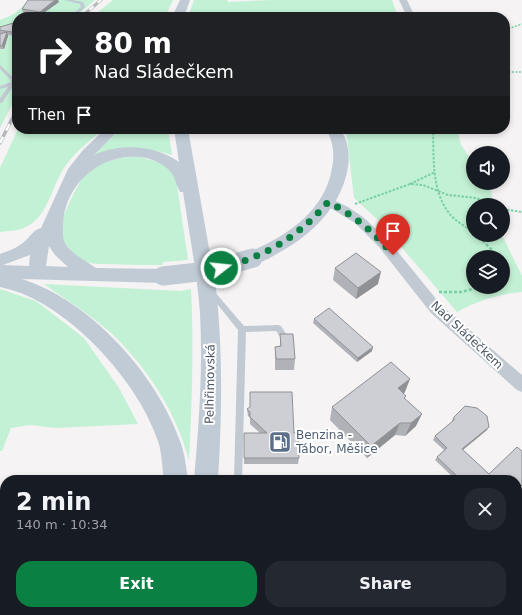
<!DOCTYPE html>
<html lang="en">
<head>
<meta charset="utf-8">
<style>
  body { margin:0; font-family:"DejaVu Sans",sans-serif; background:#242831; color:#f1f3f6; height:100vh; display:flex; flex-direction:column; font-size:15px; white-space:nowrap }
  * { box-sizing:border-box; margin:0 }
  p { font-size:13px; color:#9ea1a6 }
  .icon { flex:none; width:22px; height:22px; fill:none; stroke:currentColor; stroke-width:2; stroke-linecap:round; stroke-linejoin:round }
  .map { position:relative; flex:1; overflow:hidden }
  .drawer { position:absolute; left:0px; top:475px; width:522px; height:140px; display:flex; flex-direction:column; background:#171b24; border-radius:16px 16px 0 0; box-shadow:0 2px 6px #0003 }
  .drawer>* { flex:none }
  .hud { position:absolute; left:12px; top:12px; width:498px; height:122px; border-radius:16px; box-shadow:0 2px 6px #0003; background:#202124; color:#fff; overflow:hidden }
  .controls { position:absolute; left:466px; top:146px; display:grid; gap:8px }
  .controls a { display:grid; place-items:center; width:44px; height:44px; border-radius:50%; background:#171b24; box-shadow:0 2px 6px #0003; font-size:20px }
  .pin { position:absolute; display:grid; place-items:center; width:34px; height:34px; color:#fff; margin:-41px -17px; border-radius:50% 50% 50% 0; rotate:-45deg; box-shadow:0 0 4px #0007 }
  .pin .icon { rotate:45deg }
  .me { position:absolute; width:44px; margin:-22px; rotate:74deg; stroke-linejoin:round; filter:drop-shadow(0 0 3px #0008) }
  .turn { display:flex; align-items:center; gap:14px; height:84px; padding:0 16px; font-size:18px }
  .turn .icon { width:52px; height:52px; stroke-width:2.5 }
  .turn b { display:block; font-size:28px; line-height:34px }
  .then { display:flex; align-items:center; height:38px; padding:0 16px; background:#0003; gap:8px; font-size:15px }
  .round { display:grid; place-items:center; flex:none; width:42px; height:42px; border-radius:16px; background:#242831 }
  .head { display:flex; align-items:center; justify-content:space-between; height:68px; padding:0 16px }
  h1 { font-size:24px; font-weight:800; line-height:30px }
  .primary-button { display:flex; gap:8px; margin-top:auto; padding:8px 16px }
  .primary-button a { flex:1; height:46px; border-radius:16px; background:#0b8043; color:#fff; font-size:16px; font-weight:800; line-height:46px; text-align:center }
  .primary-button a+a { background:#242831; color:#f1f3f6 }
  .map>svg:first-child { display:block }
</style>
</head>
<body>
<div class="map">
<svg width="522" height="615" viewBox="0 0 522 615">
  <rect width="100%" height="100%" fill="#f5f3f3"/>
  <g fill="#c3f1d5" fill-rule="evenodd">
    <path d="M30,0H95L75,17H17V95L0,128V20L14,14Z"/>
    <path d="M113,0H173L165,17H92Z"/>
    <path d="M194,0H227L228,2L272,0H392L398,17H188Z"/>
    <path d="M18,129H104C91,140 76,151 66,165C50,187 49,222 18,230C13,231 6,231 0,232V168Z"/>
    <path d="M121,129H168L172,155C145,147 120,146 93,155Z"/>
    <path d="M346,129H457L461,145L473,162V183H489L494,205H473V235H502L522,276V292C499,294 477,301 457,312L380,222L354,198ZM473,257H503V287H473Z"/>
    <path d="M127,157H140L161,163L167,167L176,178L188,260L163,262V265C145,265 126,265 108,264C102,264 95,264 90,263C77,260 61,243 60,230C59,221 80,179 87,172C97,163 114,159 127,157Z"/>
    <path d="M44,284L180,291L191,289C194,347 192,402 189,460C176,412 147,367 111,333C91,315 66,300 44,284Z"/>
    <path d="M0,289L36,301L84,338L119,388L138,424L56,428L30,425L11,428L2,451H0Z"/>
  </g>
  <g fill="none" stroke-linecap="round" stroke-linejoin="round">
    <g stroke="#7ad0a6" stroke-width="1.5" stroke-dasharray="2 1.5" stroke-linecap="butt">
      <path d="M505,30L522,24"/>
      <path d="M505,72H522"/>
    </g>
    <g stroke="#7ad0a6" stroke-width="2" stroke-dasharray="2.5 1.5" stroke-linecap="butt">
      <path d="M433,129C434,156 431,190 449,213C455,221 465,226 473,232"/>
      <path d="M410,184L435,172"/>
      <path d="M355,204L410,184L423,185L448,195L476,198L493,205"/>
      <path d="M503,209L522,212"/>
      <path d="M477,235L480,238"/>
    </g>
    <g stroke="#7ad0a6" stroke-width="2.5" stroke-dasharray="3 2" stroke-linecap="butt">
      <path d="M479,237L499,257"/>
      <path d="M439,292H461L481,287"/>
    </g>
    <g fill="#c1cad2" fill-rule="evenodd">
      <path d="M64,0H72L83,2L85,7L74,17H70L81,7L80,4Z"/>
      <path d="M0,65L15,79V83L2,103H0V98L8,87L0,89V86L11,82V80L0,69Z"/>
      <path d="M212,290L214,291L244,326L278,325L281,326L289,338L288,340H282L276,331L246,332L242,480H234L238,330L210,295L209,293Z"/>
      <path d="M223,610H234L231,615H220Z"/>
    </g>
    <g fill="#c1cad2" fill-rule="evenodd">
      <path d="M399,0H407L415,17H407Z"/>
      <path d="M328,197L348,207L363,217L389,241L441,305L522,375V392L517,390L431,313L379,247L355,223L324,204L322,201L324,198Z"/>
    </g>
    <g fill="#c1cbd6" fill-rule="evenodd">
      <path d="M180,0H190L184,17H172Z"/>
      <path d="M105,129H120L94,155C121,143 155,145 179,162L174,129H188L216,288C223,352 222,416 218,480H194C199,424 203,369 200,313C197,273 189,232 183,192H180C176,185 175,176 169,170C161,162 150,158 139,157C99,153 64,186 63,225C63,231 62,237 65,243C71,254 86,261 96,268L163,269L169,271L172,276L169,281L163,283L22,279C91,301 156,374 180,441C185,454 186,467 188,480H164C162,467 162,453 158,441C140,387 85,325 34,299C23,293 12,290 0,287V254C8,251 17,248 24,242C30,237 33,230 41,228L68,169L83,150ZM49,246L55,255L68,267L46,266ZM30,255L29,266L3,265Z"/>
      <path d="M326,129H340C348,140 350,154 348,167C342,205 313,234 280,252C270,258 258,266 247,263L244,258L247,253C285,237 325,212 332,168C335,154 333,141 326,129Z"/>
      <rect x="182" y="610" width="28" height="5"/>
    </g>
    <g stroke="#b5b8bd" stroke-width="3">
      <path id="rail-far1" d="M81,17L101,0"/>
    </g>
    <g stroke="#b5b8bd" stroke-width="3.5">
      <path id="rail" d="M0,143L17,109"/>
    </g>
    <use href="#rail-far1" stroke="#fff" stroke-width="2" stroke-dasharray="5.5" stroke-linecap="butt"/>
    <use href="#rail" stroke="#fff" stroke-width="2.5" stroke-dasharray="7" stroke-linecap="butt"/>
    <path stroke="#c1cbd6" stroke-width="19" d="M163,276L207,271L253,258"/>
  </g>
  <g fill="#b0b2b7">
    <path d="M59,2L42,14L50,12L51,16L50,17H33L40,15L23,13L22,9Z"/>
    <path d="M17,22V36L8,35V36L4,49H0V34H2H0V27Z"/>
    <path d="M335,268L378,284L356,299L333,280Z"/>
    <path d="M314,319L372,351L357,362L313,323Z"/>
    <path d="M280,334L295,359L294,370H275V347L280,346Z"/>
    <path d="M405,392L403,394L416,426L405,436L395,435L367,458L330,420L332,407Z"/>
    <path d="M247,409L294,433L299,458L298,464H244V458L260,433L250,424V418L248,416Z"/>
    <path d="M454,417L487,430L463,450L489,474L517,447L522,485L519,489L517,487V480H456L435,460L437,457L444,450L433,440L435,436L452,422V420Z"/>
    <path d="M522,542V593L517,584V544Z"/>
  </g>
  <g fill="#909195">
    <path d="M55,0H58L59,2L41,15L40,12Z"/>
    <path d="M50,12L51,16L50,17H44Z"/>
    <path d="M7,32L8,36L4,49L2,46Z"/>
    <path d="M381,272L378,284L356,299L358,288Z"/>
    <path d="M373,347L372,351L357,362L358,358Z"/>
    <path d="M410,379L405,392L393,402L398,388Z"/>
    <path d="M422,414L416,426L405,436L411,423Z"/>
    <path d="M400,423L395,435L367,458L371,446Z"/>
    <path d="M489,427L487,430L460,452L462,449Z"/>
  </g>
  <g fill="#cdcfd5" stroke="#909195">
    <path d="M28,0H55L40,12L22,9Z"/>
    <path d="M50,12L44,17H33Z"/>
    <path d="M17,22V33L0,30V27Z"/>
    <path d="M7,32L2,46H0V34Z"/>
    <path d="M356,253L381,272L358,288L335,268Z"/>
    <path d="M329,308L373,347L358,358L314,319Z"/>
    <path d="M280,334H293L295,359H276L275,347L281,346Z"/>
    <path d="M391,362L410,379L398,388L406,396L404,398L422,414L411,423H400L371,446L332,407Z"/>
    <path d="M250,392H292L294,433H298L299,458H244V433H267L250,417V412L247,409L250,407Z"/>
    <path d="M465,406L477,408L487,416L489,427L462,449L489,474L517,447L522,451V485L521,486L517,482V480H515L513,479L512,480H461L437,457L447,448L435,436L454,420V417Z"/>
    <path d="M522,542V585L517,576V544Z"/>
  </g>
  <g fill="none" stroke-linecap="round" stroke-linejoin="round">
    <path stroke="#0b8043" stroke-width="7" stroke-dasharray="0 12.6" d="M221,268C266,256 297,238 328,202C354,215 375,233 393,255"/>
  </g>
  <defs>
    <g id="fuel-square" transform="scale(1.15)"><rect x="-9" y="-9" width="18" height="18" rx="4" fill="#5c6f8a" stroke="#fff"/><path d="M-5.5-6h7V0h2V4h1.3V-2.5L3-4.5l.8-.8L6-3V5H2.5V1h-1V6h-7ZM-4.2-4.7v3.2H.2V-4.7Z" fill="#fff"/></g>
  </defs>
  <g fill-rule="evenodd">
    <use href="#fuel-square" x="280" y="442"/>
  </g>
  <g text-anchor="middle" stroke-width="4" stroke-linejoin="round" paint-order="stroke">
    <g font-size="12" fill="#4a5661" stroke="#fff">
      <text transform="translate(467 335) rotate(43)" y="4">Nad Sládečkem</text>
      <text transform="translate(210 384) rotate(-89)" y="4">Pelhřimovská</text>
    </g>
    <g font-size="12" fill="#4e5e75" stroke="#fff" text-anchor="start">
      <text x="296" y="439">Benzina -<tspan x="296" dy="14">Tábor, Měšice</tspan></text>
    </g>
  </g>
</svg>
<div class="controls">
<a><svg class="icon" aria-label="sound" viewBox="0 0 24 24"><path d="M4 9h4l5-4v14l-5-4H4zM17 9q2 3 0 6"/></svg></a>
<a><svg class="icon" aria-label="search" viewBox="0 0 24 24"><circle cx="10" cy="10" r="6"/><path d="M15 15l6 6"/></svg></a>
<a><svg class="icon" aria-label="layers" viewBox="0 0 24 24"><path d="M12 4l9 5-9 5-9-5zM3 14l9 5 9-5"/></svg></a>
</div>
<div class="pin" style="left:393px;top:255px;background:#d93025"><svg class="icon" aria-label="arrive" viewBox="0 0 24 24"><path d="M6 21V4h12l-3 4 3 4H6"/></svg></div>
<svg class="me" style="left:221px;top:268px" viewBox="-20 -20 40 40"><circle r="17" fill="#0b8043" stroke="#fff" stroke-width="3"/><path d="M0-11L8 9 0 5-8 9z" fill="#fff"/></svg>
<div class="hud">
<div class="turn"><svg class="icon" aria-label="right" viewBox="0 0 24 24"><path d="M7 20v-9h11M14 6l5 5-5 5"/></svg><div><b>80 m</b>Nad Sládečkem</div></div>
<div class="then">Then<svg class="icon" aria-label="arrive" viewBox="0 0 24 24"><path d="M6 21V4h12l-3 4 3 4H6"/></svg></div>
</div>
<section class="drawer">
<div class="head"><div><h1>2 min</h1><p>140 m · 10:34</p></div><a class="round"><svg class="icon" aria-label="close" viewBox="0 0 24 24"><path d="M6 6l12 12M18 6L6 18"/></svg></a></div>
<div class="primary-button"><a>Exit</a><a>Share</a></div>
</section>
</div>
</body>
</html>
